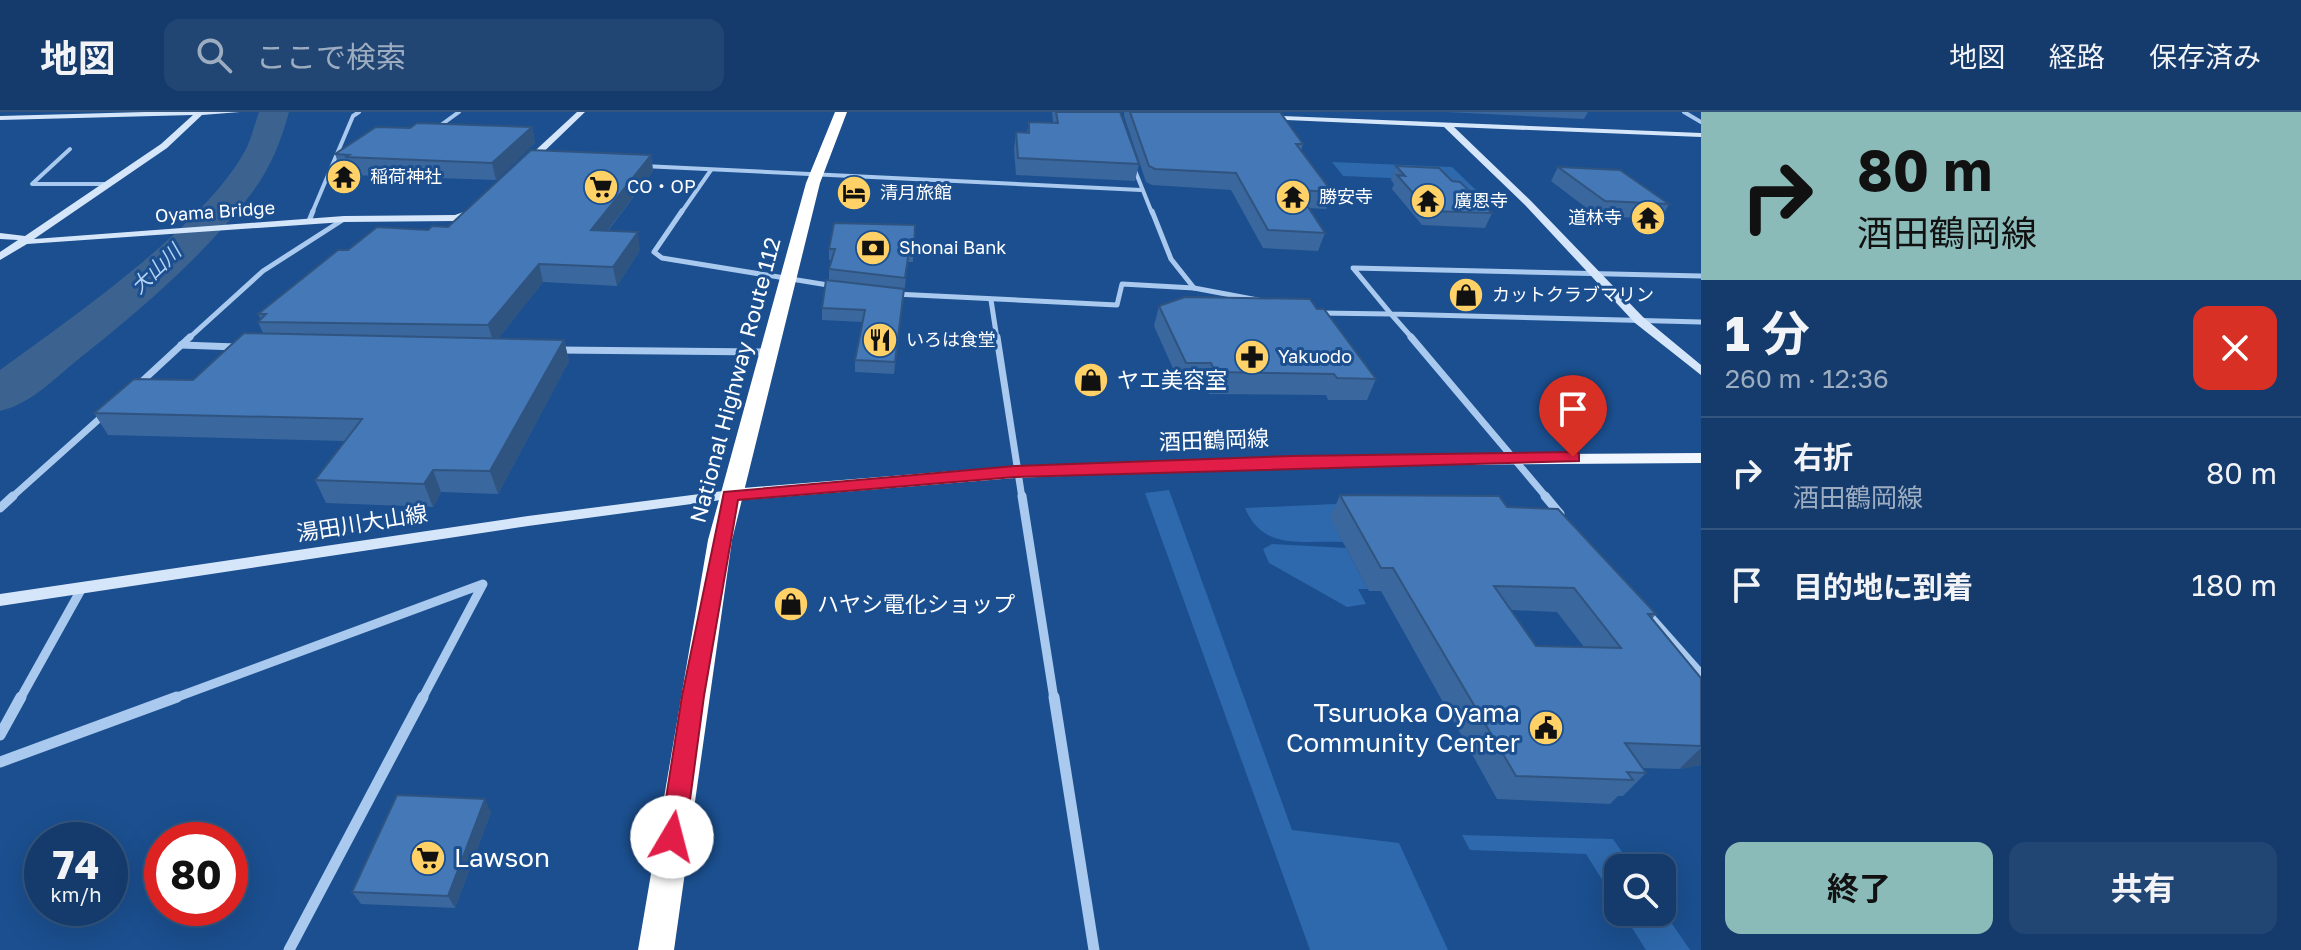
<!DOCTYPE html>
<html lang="ja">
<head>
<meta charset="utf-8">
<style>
  body { margin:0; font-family:"Golos Text","Noto Sans JP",sans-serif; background:#214673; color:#f1f3f6; height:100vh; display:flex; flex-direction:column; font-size:30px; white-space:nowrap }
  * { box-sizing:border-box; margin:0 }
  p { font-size:26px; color:#9dadc1 }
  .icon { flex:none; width:44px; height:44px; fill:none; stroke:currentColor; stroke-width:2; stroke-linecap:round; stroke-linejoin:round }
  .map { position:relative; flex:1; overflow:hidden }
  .side { display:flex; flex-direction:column; background:#143b6b; width:600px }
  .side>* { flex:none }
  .hud { background:#8bbbb9; color:#111; overflow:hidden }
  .fabs { position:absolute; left:1604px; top:742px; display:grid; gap:16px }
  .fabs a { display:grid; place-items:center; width:72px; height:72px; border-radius:16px; background:#143b6b; box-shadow:0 8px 32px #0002,0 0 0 2px #33557e; font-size:40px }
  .speed { position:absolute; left:24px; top:710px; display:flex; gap:16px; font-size:40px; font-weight:700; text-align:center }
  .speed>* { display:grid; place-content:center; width:104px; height:104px; border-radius:50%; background:#143b6b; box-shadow:0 8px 32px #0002,0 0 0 2px #33557e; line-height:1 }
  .speed small { font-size:20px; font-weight:400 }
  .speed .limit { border:12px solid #d22; background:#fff; color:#111 }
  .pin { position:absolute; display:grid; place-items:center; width:68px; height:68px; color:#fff; margin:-82px -34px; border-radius:50% 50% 50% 0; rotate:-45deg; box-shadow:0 0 8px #0007 }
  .pin .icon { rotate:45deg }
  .me { position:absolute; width:88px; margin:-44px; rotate:8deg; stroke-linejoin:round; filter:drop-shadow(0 0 6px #0008) }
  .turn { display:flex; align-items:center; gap:28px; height:168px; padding:0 24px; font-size:36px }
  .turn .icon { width:104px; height:104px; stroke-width:2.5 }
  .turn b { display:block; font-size:56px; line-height:68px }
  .round { display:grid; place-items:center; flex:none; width:84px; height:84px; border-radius:16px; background:#214673 }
  .summary { display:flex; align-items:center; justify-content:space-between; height:136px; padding:0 24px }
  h1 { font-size:48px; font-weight:700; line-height:60px }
  .primary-button { display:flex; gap:16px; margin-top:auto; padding:16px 24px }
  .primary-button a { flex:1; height:92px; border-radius:16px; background:#8bbbb9; color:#111; font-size:32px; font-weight:700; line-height:92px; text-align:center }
  .primary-button a+a { background:#214673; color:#f1f3f6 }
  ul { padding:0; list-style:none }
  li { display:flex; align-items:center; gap:24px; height:112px; padding:0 24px; border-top:2px solid #33557e }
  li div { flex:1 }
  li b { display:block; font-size:30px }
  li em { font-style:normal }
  header { display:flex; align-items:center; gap:48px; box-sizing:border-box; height:112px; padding:0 40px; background:#143b6b; border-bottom:2px solid #33557e }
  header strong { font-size:38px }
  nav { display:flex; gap:44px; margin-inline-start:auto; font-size:28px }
  .search { width:560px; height:72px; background:#214673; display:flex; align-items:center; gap:20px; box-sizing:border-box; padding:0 28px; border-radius:16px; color:#9dadc1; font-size:30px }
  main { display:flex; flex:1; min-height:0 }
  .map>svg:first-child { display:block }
</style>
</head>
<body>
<header>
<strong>地図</strong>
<div class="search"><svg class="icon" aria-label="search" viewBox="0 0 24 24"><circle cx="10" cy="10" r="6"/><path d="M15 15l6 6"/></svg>ここで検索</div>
<nav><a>地図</a><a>経路</a><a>保存済み</a></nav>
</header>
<main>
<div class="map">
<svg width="1701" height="838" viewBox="0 0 1701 838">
  <rect width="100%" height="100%" fill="#1b4f8f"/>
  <g fill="#2e69ad">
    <path d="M1332,50L1452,55L1477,79L1389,66L1343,64Z"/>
    <path d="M1169,378L1292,718L1399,731L1448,838H1310L1145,381Z"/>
    <path d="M1334,392L1388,394L1343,430C1301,428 1263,439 1245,396Z"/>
    <path d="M1272,432L1346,436L1368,477H1358L1366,492L1347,495L1269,451L1263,437Z"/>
    <path d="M1462,723L1613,727L1633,756H1618V793L1586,742L1470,738Z"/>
    <path d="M1662,797L1690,838H1646L1622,800Z"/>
  </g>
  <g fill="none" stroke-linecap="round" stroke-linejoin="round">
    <path fill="#3c6290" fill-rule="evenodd" d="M259,0H289C281,30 270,57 251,82C202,146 138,200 75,250C52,269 30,292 0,299V258C70,207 209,111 247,35C252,24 255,11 259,0Z"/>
    <g stroke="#a9c9ee" stroke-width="4">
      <path d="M1684,0L1701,10"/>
      <path d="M434,18L459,0"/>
      <path d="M70,37L32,72H109"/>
      <path d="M643,54L1141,78"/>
      <path d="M1134,56L1152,101"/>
      <path d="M312,101L353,4L359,0"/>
      <path d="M681,101L711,58"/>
    </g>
    <g stroke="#a9c9ee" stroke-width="5">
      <path d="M682,99L654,140L662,146L834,174"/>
      <path d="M1152,99L1171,147L1194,176"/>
      <path d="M309,109L313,99"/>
      <path d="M1701,164L1353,156L1391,202L1701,210"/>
      <path d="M895,182L1117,193L1122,172L1194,176L1263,189"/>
      <path d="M991,188L997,227"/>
      <path d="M1319,201L1391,202L1413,227"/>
      <path d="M188,227L263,159L344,107"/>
    </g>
    <g stroke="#a9c9ee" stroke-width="7">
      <path d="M997,225L1022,386"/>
      <path d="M1411,225L1547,386"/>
      <path d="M181,233L237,235"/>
      <path d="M558,238L769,240"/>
      <path d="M138,273L190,225"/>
      <path d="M11,386L107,300"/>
    </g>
    <g stroke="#a9c9ee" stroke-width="9">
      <path d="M1022,384L1054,587"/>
      <path d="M1545,384L1560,402"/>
      <path d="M0,396L13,384"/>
      <path d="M1646,500L1701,562"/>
      <path d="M20,587L82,476"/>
      <path d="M172,587L483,472L422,587"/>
    </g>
    <g stroke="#a9c9ee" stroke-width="11">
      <path d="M1054,585L1094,838"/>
      <path d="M0,623L21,585"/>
      <path d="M0,650L177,585"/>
      <path d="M289,838L423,585"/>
    </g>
    <g fill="#d6e6fa" fill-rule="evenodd">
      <path d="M145,0H240L202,3L167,36L34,127L344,104L455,103L475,96L480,99L456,109L344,110L27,132L0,148V140L18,128L0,127V121L25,124L161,32L193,3L0,8V4Z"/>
      <path d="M577,0H585L530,53H524V49Z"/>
      <path d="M1260,3L1701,21V25L1454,15L1531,89L1643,205L1701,253V263L1635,211L1525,93L1444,15L1263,7Z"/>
      <path d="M731,378L736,380L739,383L736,386L528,414L0,494V482L528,404Z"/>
    </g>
    <path fill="#f0f6ff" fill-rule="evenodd" d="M1701,341V351L1292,354L1015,366L731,389L721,383L731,377L1015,354L1292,344Z"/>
    <path fill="#fff" fill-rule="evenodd" d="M835,0H847L820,71L732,428L674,838H638L708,428L806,71Z"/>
  </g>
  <g fill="#3a679d" fill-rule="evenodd">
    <path d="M1052,0H1120L1139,52L1135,69L1016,63L1014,37L1016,20L1027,21L1029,10H1053Z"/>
    <path d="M1124,0H1280L1303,32L1301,38L1332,80L1326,97L1308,96L1325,121L1318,139L1263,136L1231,78L1152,73L1146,70L1124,4Z"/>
    <path d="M1446,0H1588L1584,7Z"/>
    <path d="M532,15L535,31L496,68L351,63L350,59H341L335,42L410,16Z"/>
    <path d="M651,43L653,59L608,119L640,138L617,174L543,170L498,227L564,228L569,249L498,382L441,380L433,395L326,391L315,368L345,329L108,323L94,301L193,268L263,221L258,210L261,207L258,202L348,138L428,118L448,115Z"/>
    <path d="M1396,54L1452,69L1492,101L1485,116L1422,113L1392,77L1394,72L1391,68Z"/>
    <path d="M1558,55L1669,92L1661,107L1597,104L1551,69Z"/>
    <path d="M915,113L913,150H908L894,262L855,260V248L862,210L822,208V196L829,168V157L832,148H829V137Z"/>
    <path d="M1159,194L1317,197L1376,267L1367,288H1328L1326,283L1209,282L1205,273L1180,272L1154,214Z"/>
    <path d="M1340,383L1507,395L1656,502L1652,507L1701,566V653L1679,657L1642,656L1646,661L1623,684H1618L1610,692L1497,687L1381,479H1369L1330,406ZM1511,498L1557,500L1584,535L1536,534Z"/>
    <path d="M491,700L455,796L361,792L352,780Z"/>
  </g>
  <g fill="#305480">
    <path d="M532,15L535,31L496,68L492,51Z"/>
    <path d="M651,43L653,59L595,135L591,118Z"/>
    <path d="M638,120L640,138L617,174L613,155Z"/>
    <path d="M539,152L543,170L494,232L488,213Z"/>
    <path d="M904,177V188L894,262L895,250Z"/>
    <path d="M564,228L569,249L498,382L490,359Z"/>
    <path d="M433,358L441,380L433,395L424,372Z"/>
    <path d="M1701,636V653L1679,657Z"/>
    <path d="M485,687L491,700L455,796L448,784Z"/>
  </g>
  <g fill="#4478b7" stroke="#305480" stroke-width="2" fill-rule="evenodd">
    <path d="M1056,0H1120L1139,52L1018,46L1016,20L1029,21V10L1058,11Z"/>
    <path d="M1130,0H1280L1303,32H1296L1332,80L1297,78L1325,121L1268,118L1236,61L1155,57L1149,54Z"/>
    <path d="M417,11L532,15L492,51L345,45L349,43L335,42L376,15L410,16Z"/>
    <path d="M531,38L651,43L591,118L638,120L613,155L539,152L488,213L258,210L266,202H258L338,138H348L377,115L428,118L432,114L448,115Z"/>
    <path d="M1396,54L1439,56L1452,69L1460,70L1492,101L1429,99L1397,63L1405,64Z"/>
    <path d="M1558,55L1620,58L1669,92L1605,89Z"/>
    <path d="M834,111L915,113L914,139H909L905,166L829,157L835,137H829Z"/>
    <path d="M826,168L904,177L895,250L855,248L865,198L822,196Z"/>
    <path d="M1185,185L1310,187L1317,197H1324L1376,267L1337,266L1334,262L1215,260L1211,251H1186L1159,194Z"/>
    <path d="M244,221L564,228L490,359L433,358L424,372L315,368L362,307L94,301L134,267L193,268Z"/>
    <path d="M1340,383L1499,384L1507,395L1558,397L1656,502H1648L1701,566V634L1625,631L1646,661L1627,660L1633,668L1516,664L1393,456H1381ZM1494,474L1574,476L1621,536L1536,534Z"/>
    <path d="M397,683L485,687L448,784L352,780Z"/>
  </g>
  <path fill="#e11d48" stroke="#92132f" stroke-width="2" d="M1573,340L1579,341V349L1015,365L738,388L704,584L685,725L681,733L672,737L664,733L660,725L682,584L724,380L1015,354L1292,344Z"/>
  <defs>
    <g id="temple-disc" transform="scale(1.8)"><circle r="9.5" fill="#ffd166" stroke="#1b4f8f"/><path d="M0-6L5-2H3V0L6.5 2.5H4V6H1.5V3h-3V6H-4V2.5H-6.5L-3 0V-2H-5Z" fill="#111"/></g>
    <g id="supermarket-disc" transform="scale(1.8)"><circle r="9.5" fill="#ffd166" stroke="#1b4f8f"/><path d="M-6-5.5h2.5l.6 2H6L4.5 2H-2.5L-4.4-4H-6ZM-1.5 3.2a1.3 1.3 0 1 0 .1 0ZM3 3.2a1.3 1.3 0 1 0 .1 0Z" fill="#111"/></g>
    <g id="hotel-disc" transform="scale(1.8)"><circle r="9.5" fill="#ffd166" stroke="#1b4f8f"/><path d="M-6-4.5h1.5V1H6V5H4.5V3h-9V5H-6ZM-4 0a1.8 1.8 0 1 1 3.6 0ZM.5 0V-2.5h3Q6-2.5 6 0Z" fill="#111"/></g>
    <g id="bank-disc" transform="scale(1.8)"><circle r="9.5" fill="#ffd166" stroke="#1b4f8f"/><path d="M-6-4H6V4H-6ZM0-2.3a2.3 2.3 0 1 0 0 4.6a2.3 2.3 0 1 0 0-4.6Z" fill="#111"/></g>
    <g id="shop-disc" transform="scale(1.8)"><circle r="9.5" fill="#ffd166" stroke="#1b4f8f"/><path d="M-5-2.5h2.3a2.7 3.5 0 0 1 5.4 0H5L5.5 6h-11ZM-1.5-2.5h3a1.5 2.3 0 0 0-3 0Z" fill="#111"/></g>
    <g id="restaurant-disc" transform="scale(1.8)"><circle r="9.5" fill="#ffd166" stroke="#1b4f8f"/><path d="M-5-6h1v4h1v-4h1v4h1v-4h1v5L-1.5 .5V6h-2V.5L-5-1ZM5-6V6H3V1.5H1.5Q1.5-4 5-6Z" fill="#111"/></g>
    <g id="pharmacy-disc" transform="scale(1.8)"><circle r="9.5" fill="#ffd166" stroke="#1b4f8f"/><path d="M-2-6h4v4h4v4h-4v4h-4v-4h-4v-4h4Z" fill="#111"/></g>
    <g id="civic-disc" transform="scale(1.8)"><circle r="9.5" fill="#ffd166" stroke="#1b4f8f"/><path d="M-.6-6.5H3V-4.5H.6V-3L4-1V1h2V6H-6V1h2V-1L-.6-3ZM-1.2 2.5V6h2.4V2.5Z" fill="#111"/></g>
  </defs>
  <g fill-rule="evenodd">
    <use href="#temple-disc" x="344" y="65"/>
    <use href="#supermarket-disc" x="601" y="75"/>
    <use href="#hotel-disc" x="854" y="81"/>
    <use href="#temple-disc" x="1293" y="85"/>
    <use href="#temple-disc" x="1428" y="89"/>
    <use href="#temple-disc" x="1648" y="106"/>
    <use href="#bank-disc" x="873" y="136"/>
    <use href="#shop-disc" x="1466" y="183"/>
    <use href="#restaurant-disc" x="880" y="228"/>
    <use href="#pharmacy-disc" x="1252" y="245"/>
    <use href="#shop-disc" x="1091" y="268"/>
    <use href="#shop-disc" x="791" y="492"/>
    <use href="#civic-disc" x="1546" y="616"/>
    <use href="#supermarket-disc" x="428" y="746"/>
  </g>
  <g text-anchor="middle" stroke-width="6" stroke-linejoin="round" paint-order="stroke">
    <g font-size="18" fill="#fff" stroke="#1b4f8f" text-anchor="start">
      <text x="370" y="71">稲荷神社</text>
      <text x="627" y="81">CO・OP</text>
      <text x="880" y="87">清月旅館</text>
      <text x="1319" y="91">勝安寺</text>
      <text x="1454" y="95">廣恩寺</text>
      <text x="1622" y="112" text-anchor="end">道林寺</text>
      <text x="899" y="142">Shonai Bank</text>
      <text x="1492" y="189">カットクラブマリン</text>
      <text x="906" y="234">いろは食堂</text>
      <text x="1278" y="251">Yakuodo</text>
    </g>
    <g font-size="18" fill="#fff" stroke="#1b4f8f">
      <text transform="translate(215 100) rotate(-4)" y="6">Oyama Bridge</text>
    </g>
    <g font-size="20" font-style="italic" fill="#b5d3f5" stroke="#1b4f8f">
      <text transform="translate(156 157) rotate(-44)" y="7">大山川</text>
    </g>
    <g font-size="22" fill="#fff" stroke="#1b4f8f">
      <text transform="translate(735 268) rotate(-75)" y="8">National Highway Route 112</text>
      <text transform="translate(1214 328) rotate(-2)" y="8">酒田鶴岡線</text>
      <text transform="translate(362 411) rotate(-9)" y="8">湯田川大山線</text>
    </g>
    <g font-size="22" fill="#fff" stroke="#1b4f8f" text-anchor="start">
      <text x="1117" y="276">ヤエ美容室</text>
      <text x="817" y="500">ハヤシ電化ショップ</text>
    </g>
    <g font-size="26" fill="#fff" stroke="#1b4f8f" text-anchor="end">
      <text x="1520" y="610">Tsuruoka Oyama<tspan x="1520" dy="30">Community Center</tspan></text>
      <text x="454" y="755" text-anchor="start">Lawson</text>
    </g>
  </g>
</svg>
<div class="fabs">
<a><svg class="icon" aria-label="search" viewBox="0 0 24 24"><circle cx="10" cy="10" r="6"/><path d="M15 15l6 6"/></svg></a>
</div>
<div class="speed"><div>74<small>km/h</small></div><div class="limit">80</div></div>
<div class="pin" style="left:1573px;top:345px;background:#d93025"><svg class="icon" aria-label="arrive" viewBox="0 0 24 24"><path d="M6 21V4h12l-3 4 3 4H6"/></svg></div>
<svg class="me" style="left:672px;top:725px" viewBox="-20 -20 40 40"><circle r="19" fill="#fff"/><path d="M0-13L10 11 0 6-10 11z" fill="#e11d48"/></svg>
</div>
<section class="side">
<div class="hud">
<div class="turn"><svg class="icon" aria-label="right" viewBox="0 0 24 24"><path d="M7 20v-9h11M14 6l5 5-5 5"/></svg><div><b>80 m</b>酒田鶴岡線</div></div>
</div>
<div class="summary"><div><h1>1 分</h1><p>260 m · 12:36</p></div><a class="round" style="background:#d93025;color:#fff"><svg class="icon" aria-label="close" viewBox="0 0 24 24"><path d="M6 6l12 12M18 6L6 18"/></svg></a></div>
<ul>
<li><svg class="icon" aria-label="right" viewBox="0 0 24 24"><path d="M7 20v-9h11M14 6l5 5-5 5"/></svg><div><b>右折</b><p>酒田鶴岡線</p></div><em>80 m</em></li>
<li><svg class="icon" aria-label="arrive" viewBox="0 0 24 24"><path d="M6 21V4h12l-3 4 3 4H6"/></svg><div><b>目的地に到着</b></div><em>180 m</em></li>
</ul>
<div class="primary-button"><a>終了</a><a>共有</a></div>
</section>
</main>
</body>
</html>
